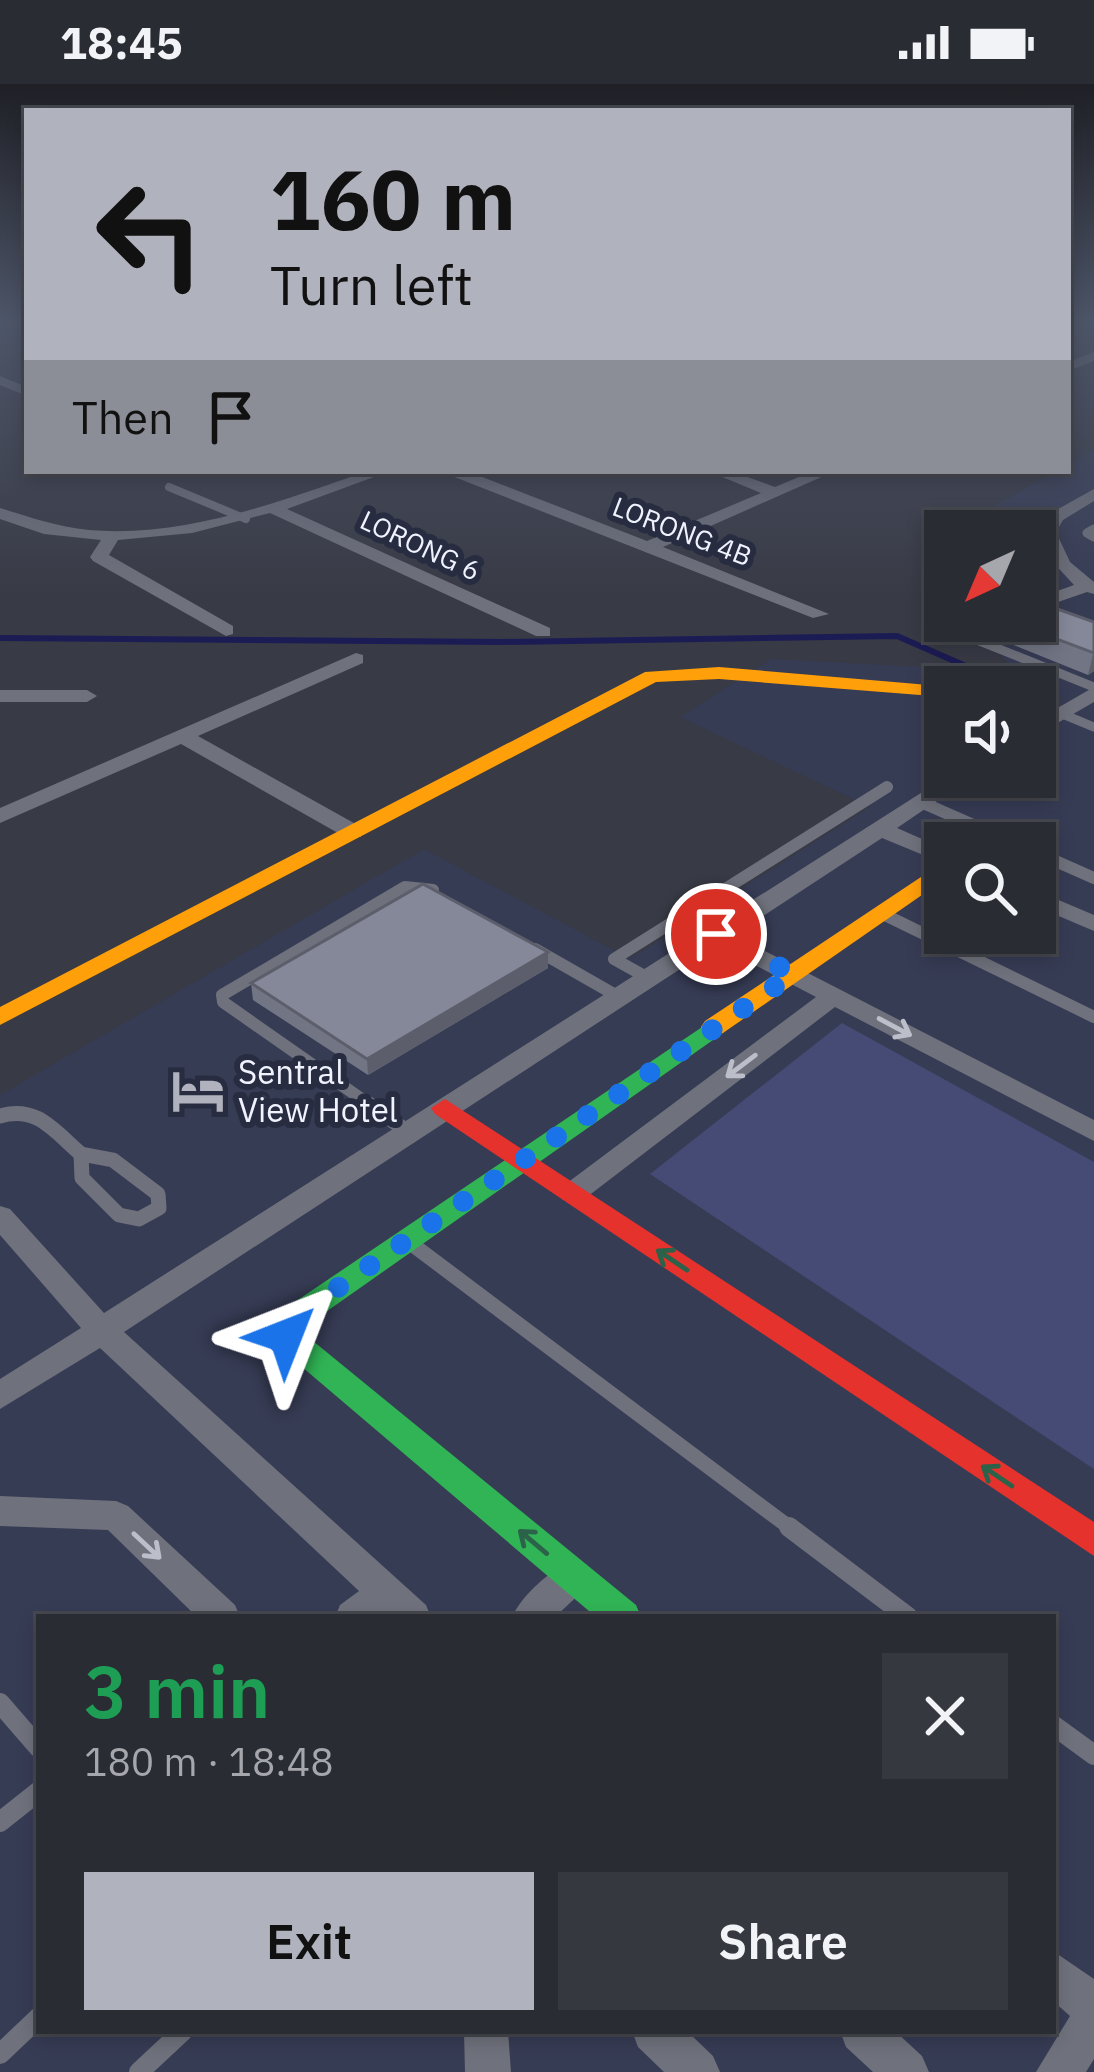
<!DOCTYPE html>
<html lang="en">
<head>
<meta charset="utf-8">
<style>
  body { margin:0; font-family:"IBM Plex Sans",sans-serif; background:#363840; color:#f1f3f6; height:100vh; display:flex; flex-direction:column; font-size:45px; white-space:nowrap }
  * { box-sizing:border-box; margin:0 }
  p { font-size:39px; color:#a5a7ac }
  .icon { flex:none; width:66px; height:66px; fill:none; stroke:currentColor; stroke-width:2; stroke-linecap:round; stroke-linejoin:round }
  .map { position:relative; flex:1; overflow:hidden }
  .side { position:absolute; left:36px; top:1530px; width:1020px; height:420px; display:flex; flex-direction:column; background:#2a2c34; border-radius:0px; box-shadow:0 6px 18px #0003,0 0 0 3px #46484f }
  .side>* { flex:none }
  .hud { position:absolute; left:24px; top:24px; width:1047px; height:366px; border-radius:0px; box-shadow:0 6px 18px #0003,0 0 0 3px #46484f; background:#b0b2bd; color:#111; overflow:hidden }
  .needle { width:78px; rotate:224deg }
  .controls { position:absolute; left:924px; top:426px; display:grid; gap:24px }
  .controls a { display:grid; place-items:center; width:132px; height:132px; border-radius:0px; background:#2a2c34; box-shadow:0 6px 18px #0003,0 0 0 3px #46484f; font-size:60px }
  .pin { position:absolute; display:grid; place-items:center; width:102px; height:102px; color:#fff; margin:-51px; border:6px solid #fff; border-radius:50%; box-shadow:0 3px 12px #0007 }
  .me { position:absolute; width:132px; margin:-66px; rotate:45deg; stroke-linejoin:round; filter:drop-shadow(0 0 9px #0008) }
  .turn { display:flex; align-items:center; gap:42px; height:252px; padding:0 48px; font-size:54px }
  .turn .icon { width:156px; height:156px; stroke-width:2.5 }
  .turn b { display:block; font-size:84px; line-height:102px }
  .then { display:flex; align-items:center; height:114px; padding:0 48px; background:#0003; gap:24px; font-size:45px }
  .round { display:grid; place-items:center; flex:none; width:126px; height:126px; border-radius:0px; background:#363840 }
  .head { display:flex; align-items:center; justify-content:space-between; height:204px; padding:0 48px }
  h1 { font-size:72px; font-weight:600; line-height:90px; color:#1e9e55 }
  .button { display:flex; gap:24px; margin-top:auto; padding:24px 48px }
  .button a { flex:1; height:138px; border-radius:0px; background:#b0b2bd; color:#111; font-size:48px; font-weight:600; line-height:138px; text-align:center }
  .button a+a { background:#363840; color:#f1f3f6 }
  .status { display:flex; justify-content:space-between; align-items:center; height:84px; padding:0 60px; background:#2a2c34; direction:ltr }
  .status svg { height:33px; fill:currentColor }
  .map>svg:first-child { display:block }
</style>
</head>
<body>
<div class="status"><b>18:45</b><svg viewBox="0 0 49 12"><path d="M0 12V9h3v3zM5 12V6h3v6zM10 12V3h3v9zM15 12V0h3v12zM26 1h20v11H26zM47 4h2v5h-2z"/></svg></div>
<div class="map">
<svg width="1094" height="1988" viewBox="0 0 1094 1988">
  <rect width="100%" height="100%" fill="#383a45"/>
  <path fill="#373c55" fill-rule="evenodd" d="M1094,365V1988H0V1011L424,765L630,875L870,723L680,633L771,575L1015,588L975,537H1035V447H951L1056,387H1068V380ZM945,603H1035V693H945ZM945,759H1035V849H945ZM39,1533H1053V1947H39Z"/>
  <path fill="#454b75" d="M842,939L1094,1078V1385L650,1090Z"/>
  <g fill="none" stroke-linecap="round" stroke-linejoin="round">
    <g stroke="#1c1c55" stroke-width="6">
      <path d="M0,554L501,558L897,552L1014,603"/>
      <path d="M1035,611L1049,616"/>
    </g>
    <path stroke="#6f717c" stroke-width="8" d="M169,403L246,435"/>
    <g stroke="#6f717c" stroke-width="9">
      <path d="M1094,445L1087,449L1094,453"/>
      <path d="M992,537L972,554L1094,603"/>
      <path d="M1060,629L1094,643"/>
    </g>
    <g stroke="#6f717c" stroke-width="12">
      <path d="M921,718L1014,759"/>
      <path d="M1035,768L1094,794"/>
      <path d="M881,829L1094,933"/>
      <path d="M535,865L619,913"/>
      <path d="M648,894L614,875L887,703"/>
      <path d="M373,1023L223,918L222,911L405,803L433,806"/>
    </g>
    <g stroke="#6f717c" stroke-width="15">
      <path d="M369,1020L408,1048"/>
      <path d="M0,1032C37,1021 54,1047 81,1070"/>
      <path d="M81,1070L113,1076L158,1110L159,1124L139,1135L119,1131L82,1094Z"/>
      <path d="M409,1158L793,1446"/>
    </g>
    <g stroke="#6f717c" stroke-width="20">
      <path d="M789,1443L908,1533"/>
      <path d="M0,1619L39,1664"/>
      <path d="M1053,1641L1094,1671"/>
      <path d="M0,1738L39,1707"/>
      <path d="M0,1970L39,1933"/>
      <path d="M139,1988L183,1947"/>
    </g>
    <g fill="#6f717c" fill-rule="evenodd">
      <path d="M1094,268V277L1068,287V278Z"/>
      <path d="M0,292L27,303V312L0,301Z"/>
      <path d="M367,387H390L287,425L550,544V552H536L270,429L192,449L118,456L109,471L233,542V550L226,552L93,477L90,473L101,456L44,450L0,435V424C30,433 57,443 89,446C183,454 280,418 367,387Z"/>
      <path d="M451,387H467L647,457L761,409L708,387H731L775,403L813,387H835L663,463L829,530L813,534L452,392Z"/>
      <path d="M1094,405V417L1063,436L1056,448L1070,478L1094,498V510L1087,508L1035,526V515L1074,501L1050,475L1040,448L1051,429Z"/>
      <path d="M356,569L363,571V579L198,652L361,743V753H345L181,660L0,739V724Z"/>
      <path d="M1094,603V618L1035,652V637Z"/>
      <path d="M0,606H87L97,612L87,618H0Z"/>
      <path d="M946,693H972L897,744L945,765V780L882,754L734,851L1094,1036V1057L835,923L583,1116H563L558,1109L563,1102L816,913L717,861L124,1248L426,1521L431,1533H335L340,1521L359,1507L100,1264L0,1325V1295L81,1244L0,1151V1122L10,1125L104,1229Z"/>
      <path d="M1035,806L1094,831V847L1035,822Z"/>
      <path d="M0,1412L116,1417L128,1422L235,1521L240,1533H197L108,1446L0,1442Z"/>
      <path d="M574,1476L587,1481L592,1492L587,1503L555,1533H512C522,1511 551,1485 574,1476Z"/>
      <path d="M1053,1867L1094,1895V1975L1086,1988H1036L1070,1932L1053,1917Z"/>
      <path d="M464,1947H508L511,1988H465Z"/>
      <path d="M632,1947H687L713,1972L720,1988H664L638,1963Z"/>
      <path d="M840,1947H895L922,1972L929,1988H873L846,1963Z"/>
    </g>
    <path fill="#30b455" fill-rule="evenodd" d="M714,935L727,943L723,949L303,1244L302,1248L636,1521L641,1533H596L275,1260C269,1249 271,1241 277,1230Z"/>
    <g fill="#ff9f0a" fill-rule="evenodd">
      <path d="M719,583L952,603H945V613L719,595L656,598L0,941V923L645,588Z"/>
      <path d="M945,777V795L723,949H705L701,943L705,937Z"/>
    </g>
    <path fill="#e5322d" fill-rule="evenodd" d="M445,1015L1094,1438V1472L435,1030L431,1024Z"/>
  </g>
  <g fill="#727584">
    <path d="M1035,469L1050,490L1046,510H1035Z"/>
    <path d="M992,537L1094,538V587L1088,591L989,551Z"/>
    <path d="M548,884L368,991L253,916L251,899Z"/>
  </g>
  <g fill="#5c5f6b">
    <path d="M1094,569V587L1088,591L1093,570Z"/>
    <path d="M548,868V884L368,991L367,975Z"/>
  </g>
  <g fill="#848899" stroke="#5c5f6b" stroke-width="3">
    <path d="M1015,441L1019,447H954L952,443Z"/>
    <path d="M1035,469L1050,490H1035Z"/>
    <path d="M1035,517L1094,538V569L1009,537H1035Z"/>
    <path d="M423,800L548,868L367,975L251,899Z"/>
  </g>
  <defs><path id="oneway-shaft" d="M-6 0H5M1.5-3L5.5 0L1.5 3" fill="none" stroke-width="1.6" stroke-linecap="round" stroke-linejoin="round" transform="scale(3)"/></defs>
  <g stroke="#bcbeca">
    <use href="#oneway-shaft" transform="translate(895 943) rotate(28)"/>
    <use href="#oneway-shaft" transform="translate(741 982) rotate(143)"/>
    <use href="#oneway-shaft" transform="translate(147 1462) rotate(43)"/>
  </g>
  <g stroke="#2b6249">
    <use href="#oneway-shaft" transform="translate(672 1176) rotate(-146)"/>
    <use href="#oneway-shaft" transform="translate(997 1392) rotate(-146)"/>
    <use href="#oneway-shaft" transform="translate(533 1458) rotate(-140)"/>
  </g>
  <linearGradient id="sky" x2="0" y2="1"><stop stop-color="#1f2026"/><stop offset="0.46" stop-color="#4d5568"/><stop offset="1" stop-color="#4d5568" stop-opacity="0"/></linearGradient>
  <rect width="1094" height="515" fill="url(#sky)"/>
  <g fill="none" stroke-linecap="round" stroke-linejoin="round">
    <path stroke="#1a73e8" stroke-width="21" stroke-dasharray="0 37.8" d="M286,1252L288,1238L793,890L716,850"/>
  </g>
  <defs>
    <g id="hotel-bare" transform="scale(4.14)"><path d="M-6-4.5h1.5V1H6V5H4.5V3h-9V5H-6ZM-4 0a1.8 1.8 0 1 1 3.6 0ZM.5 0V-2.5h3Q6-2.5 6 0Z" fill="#b0b2bd" stroke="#282c41" stroke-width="2.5" paint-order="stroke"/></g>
  </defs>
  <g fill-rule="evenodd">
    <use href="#hotel-bare" x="198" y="1007"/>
  </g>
  <g text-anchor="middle" stroke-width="12" stroke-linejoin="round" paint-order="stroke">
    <g font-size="27" fill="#f0f2fe" stroke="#282c41">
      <text transform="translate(682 448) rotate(21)" y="9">LORONG 4B</text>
      <text transform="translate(420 462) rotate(25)" y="9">LORONG 6</text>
    </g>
    <g font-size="33" fill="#f0f2fe" stroke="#282c41" text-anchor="start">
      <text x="238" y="1000">Sentral<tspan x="238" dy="38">View Hotel</tspan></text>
    </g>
  </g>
</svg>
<div class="controls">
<a><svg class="needle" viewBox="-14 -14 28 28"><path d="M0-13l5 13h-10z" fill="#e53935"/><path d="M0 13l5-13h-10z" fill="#a5a7ac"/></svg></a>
<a><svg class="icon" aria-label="sound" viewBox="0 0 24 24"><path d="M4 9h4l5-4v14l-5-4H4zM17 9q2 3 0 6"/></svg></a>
<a><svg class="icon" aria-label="search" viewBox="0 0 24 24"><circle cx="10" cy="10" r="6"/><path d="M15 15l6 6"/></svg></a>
</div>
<div class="pin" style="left:716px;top:850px;background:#d93025"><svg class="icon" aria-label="arrive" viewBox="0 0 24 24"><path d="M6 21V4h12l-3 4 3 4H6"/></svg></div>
<svg class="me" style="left:286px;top:1252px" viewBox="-20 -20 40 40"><path d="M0-17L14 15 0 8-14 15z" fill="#1a73e8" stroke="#fff" stroke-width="4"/></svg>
<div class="hud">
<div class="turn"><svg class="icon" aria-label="left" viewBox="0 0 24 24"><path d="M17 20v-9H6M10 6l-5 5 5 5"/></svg><div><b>160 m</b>Turn left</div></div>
<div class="then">Then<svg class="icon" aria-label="arrive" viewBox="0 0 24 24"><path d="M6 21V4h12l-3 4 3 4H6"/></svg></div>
</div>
<section class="side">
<div class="head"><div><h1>3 min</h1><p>180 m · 18:48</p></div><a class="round"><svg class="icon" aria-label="close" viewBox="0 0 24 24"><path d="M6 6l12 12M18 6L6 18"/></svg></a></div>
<div class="button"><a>Exit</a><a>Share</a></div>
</section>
</div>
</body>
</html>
